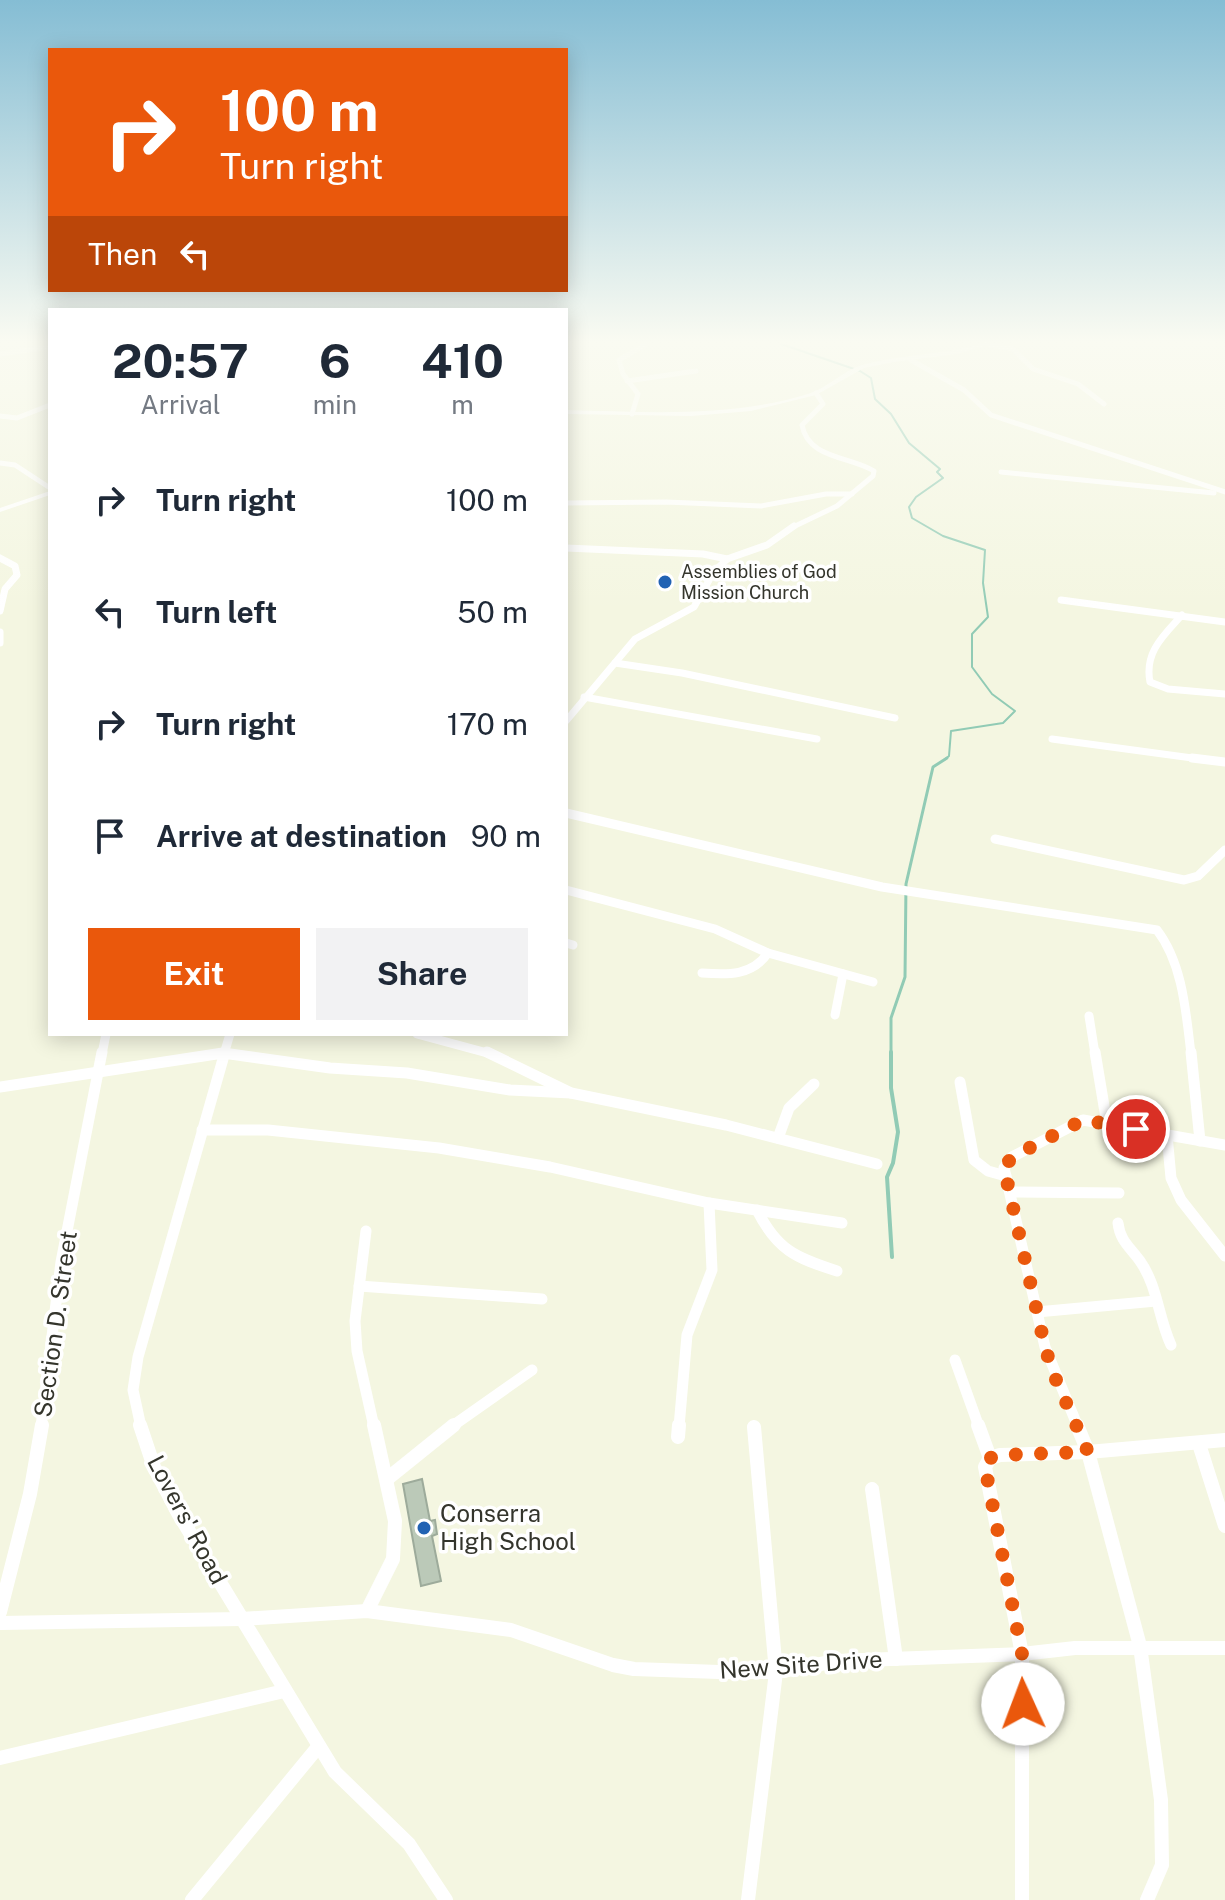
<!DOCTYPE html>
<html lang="en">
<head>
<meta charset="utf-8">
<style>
  body { margin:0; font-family:"Public Sans",sans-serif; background:#f2f2f3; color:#1f2937; height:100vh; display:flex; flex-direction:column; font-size:30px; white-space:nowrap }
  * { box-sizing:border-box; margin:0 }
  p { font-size:26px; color:#747a83 }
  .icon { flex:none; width:44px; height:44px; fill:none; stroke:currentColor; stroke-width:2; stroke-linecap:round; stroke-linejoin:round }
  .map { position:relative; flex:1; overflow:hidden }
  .details { position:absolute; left:48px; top:308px; width:520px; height:728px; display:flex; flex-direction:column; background:#fff; border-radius:0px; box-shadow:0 4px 20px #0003 }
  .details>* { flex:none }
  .hud { position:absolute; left:48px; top:48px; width:520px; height:244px; border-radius:0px; box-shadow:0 4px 20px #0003; background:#ea580c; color:#fff; overflow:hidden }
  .pin { position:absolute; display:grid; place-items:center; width:68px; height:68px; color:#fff; margin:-34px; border:4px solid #fff; border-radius:50%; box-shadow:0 2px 8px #0007 }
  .me { position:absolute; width:88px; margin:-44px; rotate:358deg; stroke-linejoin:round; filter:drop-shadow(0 0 6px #0008) }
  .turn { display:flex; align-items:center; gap:28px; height:168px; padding:0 40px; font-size:36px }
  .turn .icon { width:104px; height:104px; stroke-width:2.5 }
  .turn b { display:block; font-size:56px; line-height:68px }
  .then { display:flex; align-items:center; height:76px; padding:0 40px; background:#0003; gap:16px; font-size:30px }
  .eta { display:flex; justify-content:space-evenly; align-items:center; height:136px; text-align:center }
  .eta b { font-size:48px; font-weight:700; line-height:56px }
  .button { display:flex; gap:16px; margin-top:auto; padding:16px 40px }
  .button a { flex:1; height:92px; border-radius:0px; background:#ea580c; color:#fff; font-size:32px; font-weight:700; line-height:92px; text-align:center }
  .button a+a { background:#f2f2f3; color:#1f2937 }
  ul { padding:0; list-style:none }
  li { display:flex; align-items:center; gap:24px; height:112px; padding:0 40px }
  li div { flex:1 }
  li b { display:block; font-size:30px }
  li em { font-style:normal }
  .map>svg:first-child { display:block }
</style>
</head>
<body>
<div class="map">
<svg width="1225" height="1900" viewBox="0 0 1225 1900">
  <rect width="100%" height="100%" fill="#f4f6e1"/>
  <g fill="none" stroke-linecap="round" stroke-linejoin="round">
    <path stroke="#91cbb5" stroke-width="2" d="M781,344L860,371L871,378L875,399L891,414L909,443L940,469L937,472L943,478L916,497L909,507L912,518L943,536L985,550L983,583L988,617L972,634V667L992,694L1015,711L1003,723L951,731L949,756L944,760"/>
    <path stroke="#91cbb5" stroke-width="3" d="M891,1054V1018L905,977L906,884L933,767L947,758"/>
    <path stroke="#91cbb5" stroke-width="4" d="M891,1052V1088L898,1132L893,1163L887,1177L892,1257"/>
  </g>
  <path fill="#bbc9b8" stroke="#9dab9b" stroke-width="2" d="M422,1479L430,1521L435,1520L437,1534L432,1536L441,1581L421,1586L403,1484Z"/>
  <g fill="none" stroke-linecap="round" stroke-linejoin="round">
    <g stroke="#fff" stroke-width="5">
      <path d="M987,344L1013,349L1033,369L1078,384L1104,404"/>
      <path d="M0,354L50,347"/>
      <path d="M911,360L964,390L991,415L1225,492"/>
      <path d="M627,381L696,371"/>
      <path d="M632,414L638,394L623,374L619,360L646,344"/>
      <path d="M0,416L17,418L50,405"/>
      <path d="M0,463L15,465L50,488"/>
      <path d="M1001,472L1214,493"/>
      <path d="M566,503L666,502L761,506L826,494H852"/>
      <path d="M791,528L837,506L873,476L874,471C850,456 808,459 802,425L823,404L816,393"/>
    </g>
    <g stroke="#fff" stroke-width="7">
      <path d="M566,548L703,554L727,559"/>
      <path d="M0,558L15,566L17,575L5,589L0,611"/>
      <path d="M1061,600L1225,622"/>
      <path d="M1182,615C1164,635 1144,652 1150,682L1168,689L1225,694"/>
      <path d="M0,632V643"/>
      <path d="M615,663L682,673L895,718"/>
      <path d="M584,697L817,739"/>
      <path d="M566,721L635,639L694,607L713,573L727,559L767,545L794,526"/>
      <path d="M1052,739L1207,760"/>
    </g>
    <g stroke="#fff" stroke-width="9">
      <path d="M1192,758L1225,762"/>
      <path d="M566,813L882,887L1157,930C1183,964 1186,1013 1191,1054"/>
      <path d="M995,839L1184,880L1198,876L1225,850"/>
      <path d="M566,890L715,929L768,953L873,982"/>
      <path d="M566,943L573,945"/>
      <path d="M702,973C728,975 752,976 768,953"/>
      <path d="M835,1015L843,974"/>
      <path d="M1089,1016L1095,1054"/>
      <path d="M417,1034L491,1054"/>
      <path d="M102,1054L106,1034"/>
      <path d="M217,1054H230"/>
      <path d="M224,1054L230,1034"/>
    </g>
    <g stroke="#fff" stroke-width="11">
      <path d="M487,1052L571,1093L726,1125L877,1164"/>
      <path d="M1095,1052L1107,1124"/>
      <path d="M1191,1052L1200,1141"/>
      <path d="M960,1082L974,1160L988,1171L1006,1176"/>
      <path d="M0,1087L223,1053L330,1068L407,1073L510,1090L571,1093"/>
      <path d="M202,1130H268L439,1148L550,1167L709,1203L842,1223"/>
      <path d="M1167,1135L1171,1178L1181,1200L1225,1256"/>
      <path d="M778,1138L789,1108L814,1084"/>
      <path d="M1012,1192L1119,1193"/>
      <path d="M757,1210C777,1250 796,1258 837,1271"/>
      <path d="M1118,1223C1120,1241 1130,1247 1140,1261C1158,1287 1158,1317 1171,1345"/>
      <path d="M366,1231L355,1321L357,1351L374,1427"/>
      <path d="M359,1286L542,1299"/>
      <path d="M1037,1312L1156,1301"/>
      <path d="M955,1360L979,1427"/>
      <path d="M41,1427L61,1262L102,1052"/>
      <path d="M141,1427L133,1390L138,1357L225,1052"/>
      <path d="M451,1427L532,1370"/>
      <path d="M679,1427L687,1335L712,1270L709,1203"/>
      <path d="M1078,1427L1045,1347L1004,1168L1012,1157L1083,1120L1225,1145"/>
    </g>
    <g stroke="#fff" stroke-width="14">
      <path d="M140,1425L154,1467L178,1513L335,1772L409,1844L446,1900"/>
      <path d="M978,1425L990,1458"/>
      <path d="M1077,1425L1088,1452L1140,1646L1161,1800L1162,1865L1147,1900"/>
      <path d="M678,1437L679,1425"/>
      <path d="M1199,1444L1225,1526"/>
      <path d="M387,1479L454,1425"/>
      <path d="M872,1489L896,1659"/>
      <path d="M367,1611L393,1559L395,1521L374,1425"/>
      <path d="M0,1612L30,1494L42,1425"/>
      <path d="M0,1623L241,1619L367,1611L511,1630L613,1665L634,1669L719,1672H776L837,1661L1022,1654L1075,1648H1225"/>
      <path d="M0,1758L284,1691"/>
      <path d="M192,1900L318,1747"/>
      <path d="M748,1900L776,1672L754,1427"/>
      <path d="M1022,1900V1654L985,1467L990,1458L1000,1455L1088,1452L1225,1440"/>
    </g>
    <g fill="#fff" fill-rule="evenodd">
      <path d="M982,344H991L957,354L894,362L864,368L816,395L751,411L691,416L566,414V410C648,412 729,418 808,394C828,388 842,371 862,365C901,354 943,355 982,344Z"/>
      <path d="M50,491V495L0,512V508Z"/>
    </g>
  </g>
  <linearGradient id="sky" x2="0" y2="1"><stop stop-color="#85bdd4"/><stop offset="0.56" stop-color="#fafbf2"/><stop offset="1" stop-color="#fafbf2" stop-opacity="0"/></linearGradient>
  <rect width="1225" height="610" fill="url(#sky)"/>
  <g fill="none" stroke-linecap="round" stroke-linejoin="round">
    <path stroke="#ea580c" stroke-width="14" stroke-dasharray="0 25.2" d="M1023,1704L1022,1654L985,1467L990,1458L1000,1455L1088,1452L1053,1373L1045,1347L1004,1168L1012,1157L1083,1120L1136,1129"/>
  </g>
  <g fill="#2162b3" stroke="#fff" stroke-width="3">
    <circle cx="665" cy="582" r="8"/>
    <circle cx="424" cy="1528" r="8"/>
  </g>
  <g text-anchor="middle" stroke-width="7" stroke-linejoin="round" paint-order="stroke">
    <g font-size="18" fill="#34352c" stroke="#fff" text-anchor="start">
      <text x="681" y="578">Assemblies of God<tspan x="681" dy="21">Mission Church</tspan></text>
    </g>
    <g font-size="24" fill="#34352c" stroke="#fff">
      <text transform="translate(56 1324) rotate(-82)" y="8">Section D. Street</text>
      <text transform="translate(187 1520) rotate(62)" y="8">Lovers' Road</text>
      <text transform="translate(801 1665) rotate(-4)" y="8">New Site Drive</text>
    </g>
    <g font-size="24" fill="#34352c" stroke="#fff" text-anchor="start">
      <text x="440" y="1522">Conserra<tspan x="440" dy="28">High School</tspan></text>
    </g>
  </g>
</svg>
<div class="pin" style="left:1136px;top:1129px;background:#d93025"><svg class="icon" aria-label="arrive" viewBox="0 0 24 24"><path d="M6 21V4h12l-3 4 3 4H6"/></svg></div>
<svg class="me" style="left:1023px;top:1704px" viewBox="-20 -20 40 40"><circle r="19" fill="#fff"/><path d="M0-13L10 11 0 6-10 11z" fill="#ea580c"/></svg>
<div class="hud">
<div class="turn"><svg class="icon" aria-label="right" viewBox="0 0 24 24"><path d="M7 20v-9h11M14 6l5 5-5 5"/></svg><div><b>100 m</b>Turn right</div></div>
<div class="then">Then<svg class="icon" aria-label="left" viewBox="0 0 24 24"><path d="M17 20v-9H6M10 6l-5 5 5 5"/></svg></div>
</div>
<section class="details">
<div class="eta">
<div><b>20:57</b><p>Arrival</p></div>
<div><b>6</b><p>min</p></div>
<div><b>410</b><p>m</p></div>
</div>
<ul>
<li><svg class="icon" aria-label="right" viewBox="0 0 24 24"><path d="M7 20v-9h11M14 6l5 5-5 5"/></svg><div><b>Turn right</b></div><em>100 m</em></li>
<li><svg class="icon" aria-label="left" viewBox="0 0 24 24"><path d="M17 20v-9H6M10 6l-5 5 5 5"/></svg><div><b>Turn left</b></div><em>50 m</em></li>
<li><svg class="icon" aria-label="right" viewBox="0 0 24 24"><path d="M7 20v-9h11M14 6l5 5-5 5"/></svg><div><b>Turn right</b></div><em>170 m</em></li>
<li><svg class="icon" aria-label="arrive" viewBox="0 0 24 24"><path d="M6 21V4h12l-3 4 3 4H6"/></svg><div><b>Arrive at destination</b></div><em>90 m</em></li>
</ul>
<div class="button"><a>Exit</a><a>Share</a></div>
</section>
</div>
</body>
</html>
